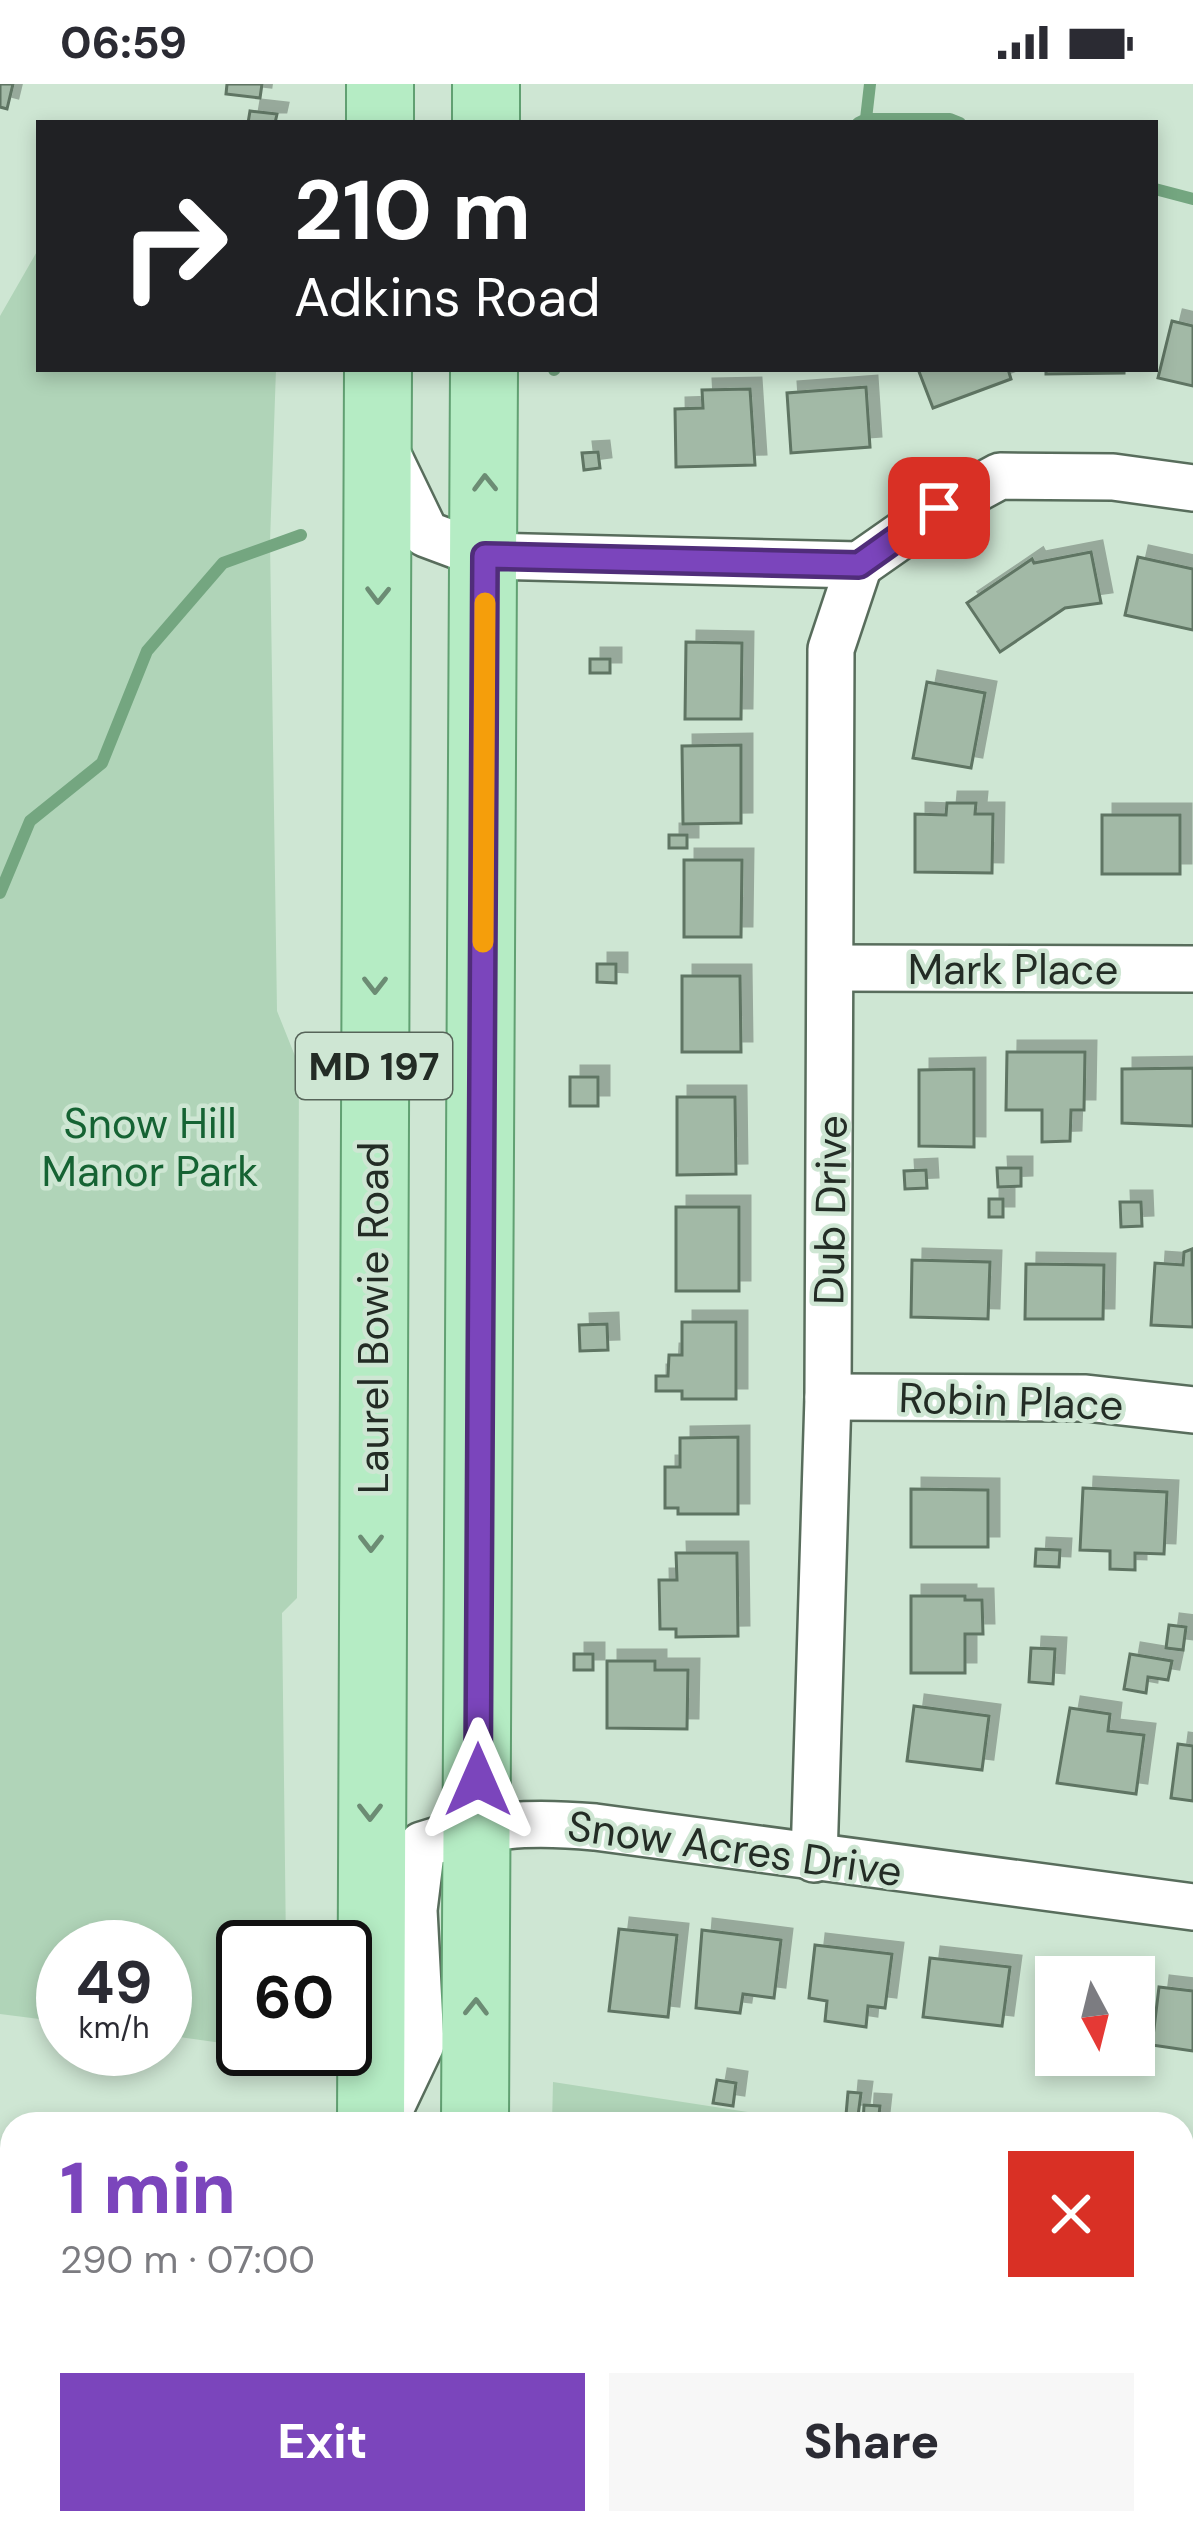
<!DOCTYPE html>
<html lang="en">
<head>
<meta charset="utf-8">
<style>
  body { margin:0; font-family:"DM Sans",sans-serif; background:#f7f7f7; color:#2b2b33; height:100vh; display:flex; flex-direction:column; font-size:45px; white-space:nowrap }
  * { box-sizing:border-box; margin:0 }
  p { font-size:39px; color:#7c7c81 }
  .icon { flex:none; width:66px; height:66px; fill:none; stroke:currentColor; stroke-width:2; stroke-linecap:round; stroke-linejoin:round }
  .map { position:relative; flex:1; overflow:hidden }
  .panel { position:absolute; left:0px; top:2028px; width:1194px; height:423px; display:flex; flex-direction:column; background:#fff; border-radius:36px 36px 0 0; box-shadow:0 6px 18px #0003 }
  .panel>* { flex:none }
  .guide { position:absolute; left:36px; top:36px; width:1122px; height:252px; border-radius:0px; box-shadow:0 6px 18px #0003; background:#202124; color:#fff; overflow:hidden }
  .needle { width:78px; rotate:173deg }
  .tools { position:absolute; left:1035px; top:1872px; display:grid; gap:24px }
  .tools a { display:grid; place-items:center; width:120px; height:120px; border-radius:0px; background:#fff; box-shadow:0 6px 18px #0003; font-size:60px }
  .speed { position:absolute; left:36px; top:1836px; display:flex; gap:24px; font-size:60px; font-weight:700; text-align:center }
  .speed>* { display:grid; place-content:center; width:156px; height:156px; border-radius:50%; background:#fff; box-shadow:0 6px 18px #0003; line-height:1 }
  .speed small { font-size:30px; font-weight:400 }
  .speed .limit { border:6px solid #111; border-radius:18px; background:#fff; color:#111 }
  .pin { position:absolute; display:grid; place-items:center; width:102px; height:102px; color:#fff; margin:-51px; border-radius:24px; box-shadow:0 6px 18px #0006 }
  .me { position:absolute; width:132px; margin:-66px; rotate:0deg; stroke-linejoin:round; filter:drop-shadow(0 0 9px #0008) }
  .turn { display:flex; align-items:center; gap:42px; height:252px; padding:0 60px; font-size:54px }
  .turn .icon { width:156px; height:156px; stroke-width:2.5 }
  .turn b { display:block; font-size:84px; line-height:102px }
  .round { display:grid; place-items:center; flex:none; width:126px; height:126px; border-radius:0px; background:#f7f7f7 }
  .headline { display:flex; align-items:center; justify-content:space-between; height:204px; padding:0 60px }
  h1 { font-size:72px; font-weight:800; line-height:90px; color:#7b45bc }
  .primary-button { display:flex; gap:24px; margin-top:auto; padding:24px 60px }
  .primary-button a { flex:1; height:138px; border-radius:0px; background:#7b45bc; color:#fff; font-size:48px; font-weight:800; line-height:138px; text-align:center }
  .primary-button a+a { background:#f7f7f7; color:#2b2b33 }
  .status { display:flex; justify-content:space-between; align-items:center; height:84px; padding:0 60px; background:#fff; direction:ltr }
  .status svg { height:33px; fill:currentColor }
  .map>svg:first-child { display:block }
</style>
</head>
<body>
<div class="status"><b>06:59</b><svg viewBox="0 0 49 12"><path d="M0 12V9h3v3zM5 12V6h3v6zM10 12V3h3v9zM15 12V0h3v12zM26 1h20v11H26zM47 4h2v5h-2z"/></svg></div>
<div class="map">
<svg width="1193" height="2450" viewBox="0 0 1193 2450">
  <defs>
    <filter id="shadow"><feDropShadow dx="11" dy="-11" stdDeviation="0" flood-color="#0004"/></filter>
  </defs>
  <rect width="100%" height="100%" fill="#cee6d3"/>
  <g fill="#b0d4b8">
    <path d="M39,164V285H276L270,458L277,927L299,982L297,1514L282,1529L286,1863H243V1962L165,1951V1863H63V1938L0,1930V232Z"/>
    <path d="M553,1998L825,2040H552Z"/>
    <path d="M628,2439H1144L1148,2450H701Z"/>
  </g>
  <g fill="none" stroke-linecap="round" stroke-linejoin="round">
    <g stroke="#74a680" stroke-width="12">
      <path d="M866,35H950L960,39"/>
      <path d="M858,39L866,35L870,0"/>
      <path d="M1155,105L1193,115"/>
      <path d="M554,286L555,285"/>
      <path d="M0,809L30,737L102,679L147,567L223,479L301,451"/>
    </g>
  </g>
  <g fill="#a2b9a6" stroke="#5f7463" stroke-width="3" filter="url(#shadow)">
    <path d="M0,0H13L7,25L0,23Z"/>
    <path d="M227,0H262L260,14L226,10Z"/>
    <path d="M250,27L277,30L275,39H248Z"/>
    <path d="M1172,237L1193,242V302L1158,294Z"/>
    <path d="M918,285H1008L1011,295L933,324Z"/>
    <path d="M1046,285H1124V289L1046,290Z"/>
    <path d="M866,303L870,363L791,369L787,309Z"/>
    <path d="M750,305L755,381L676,383L675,325L703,324L702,306Z"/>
    <path d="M598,368L600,384L584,386L582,369Z"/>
    <path d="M1091,468L1101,519L1065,524L1000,568L967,519L1032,475L1034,479Z"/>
    <path d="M1138,473L1193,485V546L1125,531Z"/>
    <path d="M686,558L742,559L741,635H685Z"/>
    <rect x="590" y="575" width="20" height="14"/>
    <path d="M927,598L985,609L971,684L913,674Z"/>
    <path d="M741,661V739L683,740L682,662Z"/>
    <path d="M947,719H976L975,730H993L992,789L915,788V730L946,731Z"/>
    <rect x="1102" y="731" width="78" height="59"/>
    <rect x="669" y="751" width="18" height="13"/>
    <path d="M684,776H742L741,853H684Z"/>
    <path d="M597,880H616V899L597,898Z"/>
    <path d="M682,892H740L741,968H682Z"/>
    <path d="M1007,968H1085L1084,1026H1071L1070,1057L1042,1058V1026H1006Z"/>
    <path d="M1193,984V1042L1122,1039V985Z"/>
    <path d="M974,985V1063L919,1062V986Z"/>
    <rect x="570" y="993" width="28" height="29"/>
    <path d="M677,1013H735L736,1090L677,1091Z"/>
    <path d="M997,1084H1021V1102L998,1103Z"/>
    <path d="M926,1086L927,1104L905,1105L904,1087Z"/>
    <rect x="989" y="1115" width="14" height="18"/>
    <path d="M1120,1118H1141L1142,1142L1121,1143Z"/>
    <rect x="676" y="1123" width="63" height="84"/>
    <path d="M1192,1165L1193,1243L1151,1241L1155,1179L1183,1181L1184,1168Z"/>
    <path d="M912,1176L990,1178L988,1235L911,1233Z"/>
    <path d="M1026,1180L1104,1181L1103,1235H1025Z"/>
    <path d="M682,1238H736V1315H682V1307H656V1292H668L669,1271H682Z"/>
    <path d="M607,1240L608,1266L580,1267L579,1241Z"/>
    <path d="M738,1353V1430H678V1424H665V1383H680V1354Z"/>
    <path d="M1083,1404L1167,1408L1164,1470L1135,1469V1486L1110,1485V1467L1080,1466Z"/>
    <path d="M911,1405L988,1406V1463H911Z"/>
    <path d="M1036,1465L1060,1466L1059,1483L1035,1482Z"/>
    <path d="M676,1469H737L738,1552L676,1553V1545H660L659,1496H677Z"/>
    <path d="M911,1512H965V1516H982L983,1550H965V1589H911Z"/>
    <path d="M1169,1541L1186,1543L1183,1566L1166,1564Z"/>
    <path d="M1031,1564L1055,1565L1053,1600L1029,1598Z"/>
    <rect x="574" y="1570" width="19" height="16"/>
    <path d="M1130,1570L1172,1577L1168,1596L1148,1593L1146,1609L1124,1605Z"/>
    <path d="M607,1577H655V1586H688L687,1645L607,1644Z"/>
    <path d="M914,1622L989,1632L982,1686L907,1677Z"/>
    <path d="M1070,1624L1110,1630L1108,1647L1144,1651L1136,1710L1057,1699Z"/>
    <path d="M1178,1660L1193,1662V1717L1171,1714Z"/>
    <path d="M619,1845L677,1851L668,1933L609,1927Z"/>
    <path d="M702,1846L781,1856L774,1914L743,1910L740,1929L696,1924Z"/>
    <path d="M815,1861L892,1870L885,1924L868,1922L866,1943L825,1937L827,1917L809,1914Z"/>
    <path d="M930,1874L1010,1883L1002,1942L923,1933Z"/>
    <path d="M1045,1890L1071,1893H1056V1946L1039,1944Z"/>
    <path d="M1159,1903L1193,1907V1967L1152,1961Z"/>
    <path d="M717,1996L736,1999L733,2022L713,2019Z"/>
    <path d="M848,2008L861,2009L858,2032L846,2031Z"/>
    <path d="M864,2021L880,2022L878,2040H863Z"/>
    <path d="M12,2104V2179L0,2183V2107Z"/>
    <path d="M12,2204V2275L0,2276V2235H10L5,2213Z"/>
    <path d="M12,2294V2367H0V2325H9V2320H3L1,2315L3,2295Z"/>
  </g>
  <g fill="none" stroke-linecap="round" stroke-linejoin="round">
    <g stroke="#586d5c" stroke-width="28">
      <path id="service" d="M1054,2439V2450"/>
    </g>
    <g stroke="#586d5c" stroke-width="50">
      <g id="minor">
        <path d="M385,365L426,450L485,472L859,481L939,425L1000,392L1113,393L1193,404"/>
        <path d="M832,884L1193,885"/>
        <path d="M828,1313L1086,1314L1193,1326"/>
        <path d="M814,1775L828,1313L831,565L859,481"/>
        <path d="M383,2040L421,1960L414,1826L422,1761C487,1740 527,1737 595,1743L1193,1823"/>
      </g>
    </g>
    <g stroke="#61a072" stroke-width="70">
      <g id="primary">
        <path d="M380,39V0"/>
        <path d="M486,39V0"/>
        <path d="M371,2040L378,285"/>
        <path d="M475,2040L484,285"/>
        <path d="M365,2450V2439"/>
        <path d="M474,2450V2439"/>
      </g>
    </g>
    <use href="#service" stroke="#fff" stroke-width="24"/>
    <use href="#minor" stroke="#fff" stroke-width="45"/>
    <use href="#primary" stroke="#b5ecc4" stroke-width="66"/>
  </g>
  <defs><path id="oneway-chevron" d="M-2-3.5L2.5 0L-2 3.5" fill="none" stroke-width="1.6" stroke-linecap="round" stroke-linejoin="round" transform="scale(3)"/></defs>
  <g stroke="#6c8c74">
    <use href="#oneway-chevron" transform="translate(485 399) rotate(-91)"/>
    <use href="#oneway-chevron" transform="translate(378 511) rotate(91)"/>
    <use href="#oneway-chevron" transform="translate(375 901) rotate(90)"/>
    <use href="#oneway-chevron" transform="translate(371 1459) rotate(90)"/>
    <use href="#oneway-chevron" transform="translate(370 1728) rotate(90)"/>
    <use href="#oneway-chevron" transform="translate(476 1923) rotate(-89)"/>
  </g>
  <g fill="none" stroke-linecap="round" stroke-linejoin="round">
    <g stroke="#502d7a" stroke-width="30">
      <path id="route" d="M478,1696L485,472L859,481L939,424"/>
    </g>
    <use href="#route" stroke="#7b45bc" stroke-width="21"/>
    <path stroke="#f59e0b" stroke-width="21" d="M483,858L485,519"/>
  </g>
  <g text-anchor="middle" stroke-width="9" stroke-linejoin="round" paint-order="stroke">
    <rect fill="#cee6d3" stroke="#566459" stroke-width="3" x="296" y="949" width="156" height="66" rx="9"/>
    <g font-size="39" font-weight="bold" fill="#232c25">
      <text x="374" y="996">MD 197</text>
    </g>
    <g font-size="42" fill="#232c25" stroke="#cee6d3">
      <text x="1013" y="900">Mark Place</text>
      <text transform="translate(830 1126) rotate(-89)" y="15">Dub Drive</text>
      <text transform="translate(373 1234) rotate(-90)" y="15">Laurel Bowie Road</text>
      <text transform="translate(1011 1317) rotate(2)" y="15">Robin Place</text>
      <text transform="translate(735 1764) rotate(8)" y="15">Snow Acres Drive</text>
    </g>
    <g font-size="42" fill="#156333" stroke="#cee6d3">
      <text x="150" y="1054">Snow Hill<tspan x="150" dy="48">Manor Park</tspan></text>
    </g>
  </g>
</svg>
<div class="tools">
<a><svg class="needle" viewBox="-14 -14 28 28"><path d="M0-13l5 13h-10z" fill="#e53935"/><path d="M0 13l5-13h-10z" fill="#7c7c81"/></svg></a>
</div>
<div class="speed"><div>49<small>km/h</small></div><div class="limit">60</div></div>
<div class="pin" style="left:939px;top:424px;background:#d93025"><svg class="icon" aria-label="arrive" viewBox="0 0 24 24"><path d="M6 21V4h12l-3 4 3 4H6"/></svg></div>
<svg class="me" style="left:478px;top:1696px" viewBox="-20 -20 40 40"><path d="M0-17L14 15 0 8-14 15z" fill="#7b45bc" stroke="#fff" stroke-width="4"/></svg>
<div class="guide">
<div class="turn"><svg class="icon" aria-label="right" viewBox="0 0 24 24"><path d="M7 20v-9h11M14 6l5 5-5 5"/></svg><div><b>210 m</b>Adkins Road</div></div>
</div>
<section class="panel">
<div class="headline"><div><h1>1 min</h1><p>290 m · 07:00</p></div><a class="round" style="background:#d93025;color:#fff"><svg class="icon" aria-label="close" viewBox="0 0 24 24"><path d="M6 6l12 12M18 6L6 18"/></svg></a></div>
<div class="primary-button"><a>Exit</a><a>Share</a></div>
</section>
</div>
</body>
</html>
